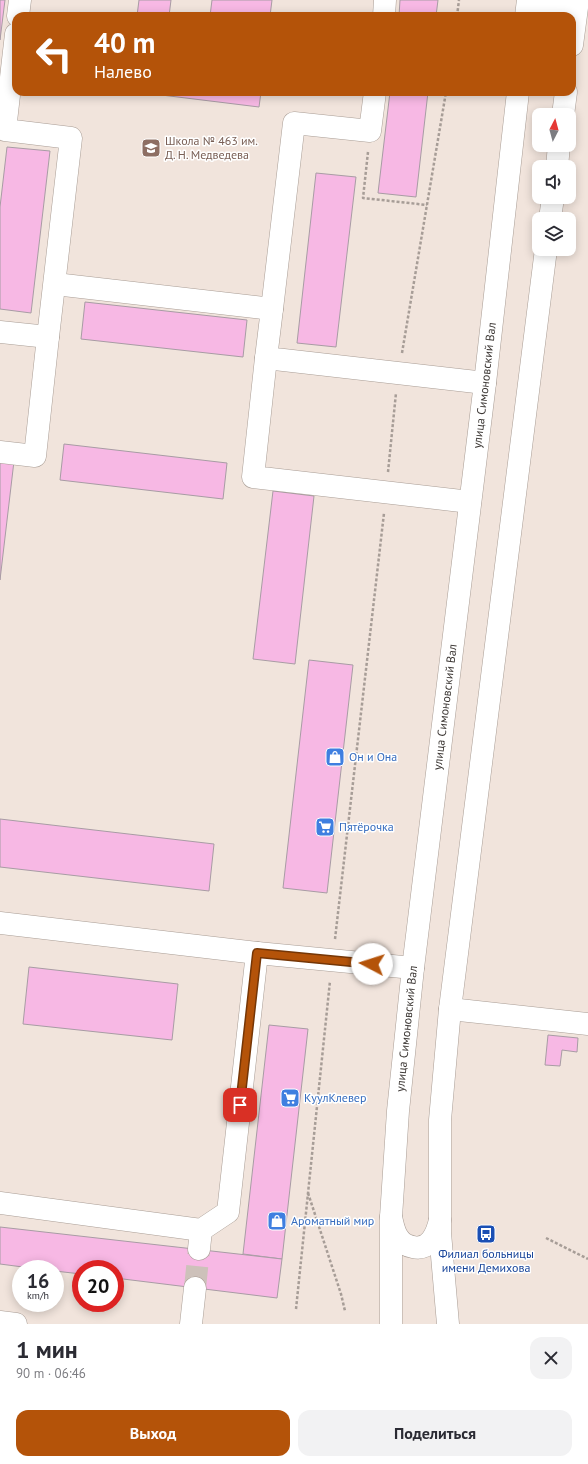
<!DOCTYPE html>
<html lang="ru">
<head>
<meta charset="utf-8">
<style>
  body { margin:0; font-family:"PT Sans",sans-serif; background:#f2f2f3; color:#2b2b33; height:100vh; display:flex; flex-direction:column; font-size:15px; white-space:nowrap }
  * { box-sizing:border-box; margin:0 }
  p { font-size:13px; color:#7c7c81 }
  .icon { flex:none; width:22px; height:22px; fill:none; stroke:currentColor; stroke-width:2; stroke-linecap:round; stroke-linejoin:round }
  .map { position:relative; height:1324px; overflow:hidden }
  .panel { display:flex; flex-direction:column; background:#fff; flex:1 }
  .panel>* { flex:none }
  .banner { position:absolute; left:12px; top:12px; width:564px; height:84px; border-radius:12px; box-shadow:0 2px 10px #0003; background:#b45309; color:#fff; overflow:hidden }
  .needle { width:26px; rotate:6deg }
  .controls { position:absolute; left:532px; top:108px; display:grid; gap:8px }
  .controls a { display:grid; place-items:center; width:44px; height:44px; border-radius:8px; background:#fff; box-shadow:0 2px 10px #0003; font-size:20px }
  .speed { position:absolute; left:12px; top:1260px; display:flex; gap:8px; font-size:20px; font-weight:700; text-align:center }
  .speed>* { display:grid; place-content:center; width:52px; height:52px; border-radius:50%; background:#fff; box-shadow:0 2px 10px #0003; line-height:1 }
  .speed small { font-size:10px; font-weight:400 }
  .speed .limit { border:6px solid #d22; background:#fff; color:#111 }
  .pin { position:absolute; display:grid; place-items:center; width:34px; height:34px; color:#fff; margin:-17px; border-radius:8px; box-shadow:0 2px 6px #0006 }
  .me { position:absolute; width:44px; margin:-22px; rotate:275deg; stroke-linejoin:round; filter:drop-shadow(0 0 3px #0008) }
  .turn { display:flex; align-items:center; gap:14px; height:84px; padding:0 16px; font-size:18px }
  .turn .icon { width:52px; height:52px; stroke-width:2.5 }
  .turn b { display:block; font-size:28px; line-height:34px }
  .round { display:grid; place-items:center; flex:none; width:42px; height:42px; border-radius:12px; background:#f2f2f3 }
  .overview { display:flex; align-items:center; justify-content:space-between; height:68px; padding:0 16px }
  h1 { font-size:24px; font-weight:700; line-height:30px }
  .primary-button { display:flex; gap:8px; margin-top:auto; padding:8px 16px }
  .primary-button a { flex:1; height:46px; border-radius:12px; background:#b45309; color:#fff; font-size:16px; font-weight:700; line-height:46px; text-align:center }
  .primary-button a+a { background:#f2f2f3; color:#2b2b33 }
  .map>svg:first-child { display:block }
</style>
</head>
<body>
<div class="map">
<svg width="588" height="1324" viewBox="0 0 588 1324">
  <rect width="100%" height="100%" fill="#f1e4dc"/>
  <g fill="#f7b8e4" stroke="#a89ca4">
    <path d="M0,0H5L0,40Z"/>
    <path d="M139,0H171L169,16H137Z"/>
    <path d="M212,0H272L270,16H210Z"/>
    <path d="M400,0H438L436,16H399Z"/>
    <path d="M137,92H261L259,107Z"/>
    <path d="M390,92H428L416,197L378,193Z"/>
    <path d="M7,147L50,151L31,313L0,309V207Z"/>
    <path d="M316,173L356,177L336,347L297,343Z"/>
    <path d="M85,302L247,320L243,357L81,339Z"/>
    <path d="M64,444L227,463L223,499L60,480Z"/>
    <path d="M0,459L14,461L0,580Z"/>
    <path d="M273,491L314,496L295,664L253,659Z"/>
    <path d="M309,660L353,665L327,893L283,888Z"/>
    <path d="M0,819L214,844L209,891L0,867Z"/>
    <path d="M29,967L178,984L172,1040L23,1024Z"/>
    <path d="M269,1025L308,1029L282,1259L243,1254Z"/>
    <path d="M548,1035L578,1038L577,1052L562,1050L560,1066L545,1065Z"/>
    <path d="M0,1227L282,1259L277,1298L115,1278V1269H81V1274L55,1271V1269H38L0,1264Z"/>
  </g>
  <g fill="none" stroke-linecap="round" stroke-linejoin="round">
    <path stroke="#cdc1ba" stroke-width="22" stroke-dasharray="22 11" stroke-linecap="butt" d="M195,1288L199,1249"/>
    <g stroke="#a99d95" stroke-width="23">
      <g id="minor">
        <path d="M537,0C547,11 564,12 574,0"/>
        <path d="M18,16L20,0"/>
        <path d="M384,16L385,0"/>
        <path d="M55,284L272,309L266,358L485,383"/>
        <path d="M272,309L294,123L370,131L375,92"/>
        <path d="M0,332L48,337L71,138L5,130L16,34"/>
        <path d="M266,358L253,477L470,502"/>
        <path d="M0,452L35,456L48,337"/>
        <path d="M0,923L257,953L413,968"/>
        <path d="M450,1009L588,1024"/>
        <path d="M0,1203L201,1230L228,1212L257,953"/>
        <path d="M391,1217C393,1225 394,1234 400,1240C403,1244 408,1246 413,1247C430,1251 437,1233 440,1220"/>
        <path d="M199,1249L201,1230"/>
        <path d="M191,1324L195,1288"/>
      </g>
    </g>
    <g stroke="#a99d95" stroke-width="23">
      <g id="major">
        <path d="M526,16L528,0"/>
        <path d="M572,45L578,0"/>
        <path d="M563,115L566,92"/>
        <path d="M557,167L559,145"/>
        <path d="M550,219L553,197"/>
        <path d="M0,1322L16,1324"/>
        <path id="s1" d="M391,1324V1217L398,1111L413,968L485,383L518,92"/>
        <path d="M448,1324L440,1233V1120L450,1009L546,249"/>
      </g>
    </g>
    <g stroke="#a79d97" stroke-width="2.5" stroke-dasharray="3 2" stroke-linecap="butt">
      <path d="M457,16L459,0"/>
      <path d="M368,152L363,198L427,205"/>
      <path d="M402,353L446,92"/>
      <path d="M388,472L396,393"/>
      <path d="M335,939L384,513"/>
      <path d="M308,1193L341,1294L345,1311"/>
      <path d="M546,1238L588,1259"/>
      <path d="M296,1309L330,981"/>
    </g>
    <use href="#minor" stroke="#fff" stroke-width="22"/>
    <use href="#major" stroke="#fff" stroke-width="22"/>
  </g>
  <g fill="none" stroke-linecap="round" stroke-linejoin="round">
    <g stroke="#753606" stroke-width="10">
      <path id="route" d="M240,1105L257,953L372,964"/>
    </g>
    <use href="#route" stroke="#b45309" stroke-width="7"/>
  </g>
  <defs>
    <g id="school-square" transform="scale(1)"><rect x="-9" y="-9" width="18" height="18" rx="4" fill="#8d6e63" stroke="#fff"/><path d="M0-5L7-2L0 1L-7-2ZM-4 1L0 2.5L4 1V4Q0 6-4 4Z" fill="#fff"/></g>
    <g id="shop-square" transform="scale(1)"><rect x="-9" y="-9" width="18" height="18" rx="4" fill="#3f7fe0" stroke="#fff"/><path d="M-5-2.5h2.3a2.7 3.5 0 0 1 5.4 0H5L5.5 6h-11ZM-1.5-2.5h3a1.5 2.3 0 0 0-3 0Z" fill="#fff"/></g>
    <g id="supermarket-square" transform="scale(1)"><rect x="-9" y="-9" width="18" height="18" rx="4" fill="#3f7fe0" stroke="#fff"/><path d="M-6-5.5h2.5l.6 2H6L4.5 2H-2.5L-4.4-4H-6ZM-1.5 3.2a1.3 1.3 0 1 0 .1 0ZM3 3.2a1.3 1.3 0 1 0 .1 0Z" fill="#fff"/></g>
    <g id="bus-square" transform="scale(1)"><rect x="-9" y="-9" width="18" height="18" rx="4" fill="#1a4fb4" stroke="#fff"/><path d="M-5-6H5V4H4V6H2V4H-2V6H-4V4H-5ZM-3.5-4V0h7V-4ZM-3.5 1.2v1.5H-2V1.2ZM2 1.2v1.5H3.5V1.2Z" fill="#fff"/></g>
  </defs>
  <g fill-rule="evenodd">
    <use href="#school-square" x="151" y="148"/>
    <use href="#shop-square" x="335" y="757"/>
    <use href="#supermarket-square" x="325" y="827"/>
    <use href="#supermarket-square" x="290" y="1098"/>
    <use href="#shop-square" x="277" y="1221"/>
    <use href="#bus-square" x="486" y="1234"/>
  </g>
  <g text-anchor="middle" stroke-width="3" stroke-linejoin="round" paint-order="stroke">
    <g font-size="12" fill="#785e54" stroke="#fff" text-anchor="start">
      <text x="165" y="145">Школа № 463 им.<tspan x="165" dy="14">Д. Н. Медведева</tspan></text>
    </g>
    <g font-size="12" fill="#3c3734" stroke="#fff">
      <text dy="4" stroke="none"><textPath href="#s1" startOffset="944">улица Симоновский Вал</textPath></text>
      <text dy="4" stroke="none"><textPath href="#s1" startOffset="620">улица Симоновский Вал</textPath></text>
      <text dy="4" stroke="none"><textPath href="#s1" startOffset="296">улица Симоновский Вал</textPath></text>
    </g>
    <g font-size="12" fill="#366cbe" stroke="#fff" text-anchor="start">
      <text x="349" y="761">Он и Она</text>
      <text x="339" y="831">Пятёрочка</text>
      <text x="304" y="1102">КуулКлевер</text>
      <text x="291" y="1225">Ароматный мир</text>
    </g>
    <g font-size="12" fill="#164399" stroke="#fff">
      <text x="486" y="1258">Филиал больницы<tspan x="486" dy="14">имени Демихова</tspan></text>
    </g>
  </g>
</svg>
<div class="controls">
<a><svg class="needle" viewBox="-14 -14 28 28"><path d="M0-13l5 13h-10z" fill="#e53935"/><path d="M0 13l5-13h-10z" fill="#7c7c81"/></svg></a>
<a><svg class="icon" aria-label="sound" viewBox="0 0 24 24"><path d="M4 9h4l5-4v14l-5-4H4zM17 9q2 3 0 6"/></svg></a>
<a><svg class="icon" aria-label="layers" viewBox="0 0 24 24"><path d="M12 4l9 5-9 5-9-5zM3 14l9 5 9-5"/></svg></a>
</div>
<div class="speed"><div>16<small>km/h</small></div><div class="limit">20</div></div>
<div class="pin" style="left:240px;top:1105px;background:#d93025"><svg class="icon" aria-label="arrive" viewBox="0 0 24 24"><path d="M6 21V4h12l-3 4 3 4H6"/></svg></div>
<svg class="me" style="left:372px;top:964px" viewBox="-20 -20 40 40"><circle r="19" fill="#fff"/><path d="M0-13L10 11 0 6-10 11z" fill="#b45309"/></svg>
<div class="banner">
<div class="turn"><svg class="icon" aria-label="left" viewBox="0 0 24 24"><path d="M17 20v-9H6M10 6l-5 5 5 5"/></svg><div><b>40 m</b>Налево</div></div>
</div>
</div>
<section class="panel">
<div class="overview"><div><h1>1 мин</h1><p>90 m · 06:46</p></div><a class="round"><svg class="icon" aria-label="close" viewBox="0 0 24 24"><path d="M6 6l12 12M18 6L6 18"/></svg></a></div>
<div class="primary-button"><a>Выход</a><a>Поделиться</a></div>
</section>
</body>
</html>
